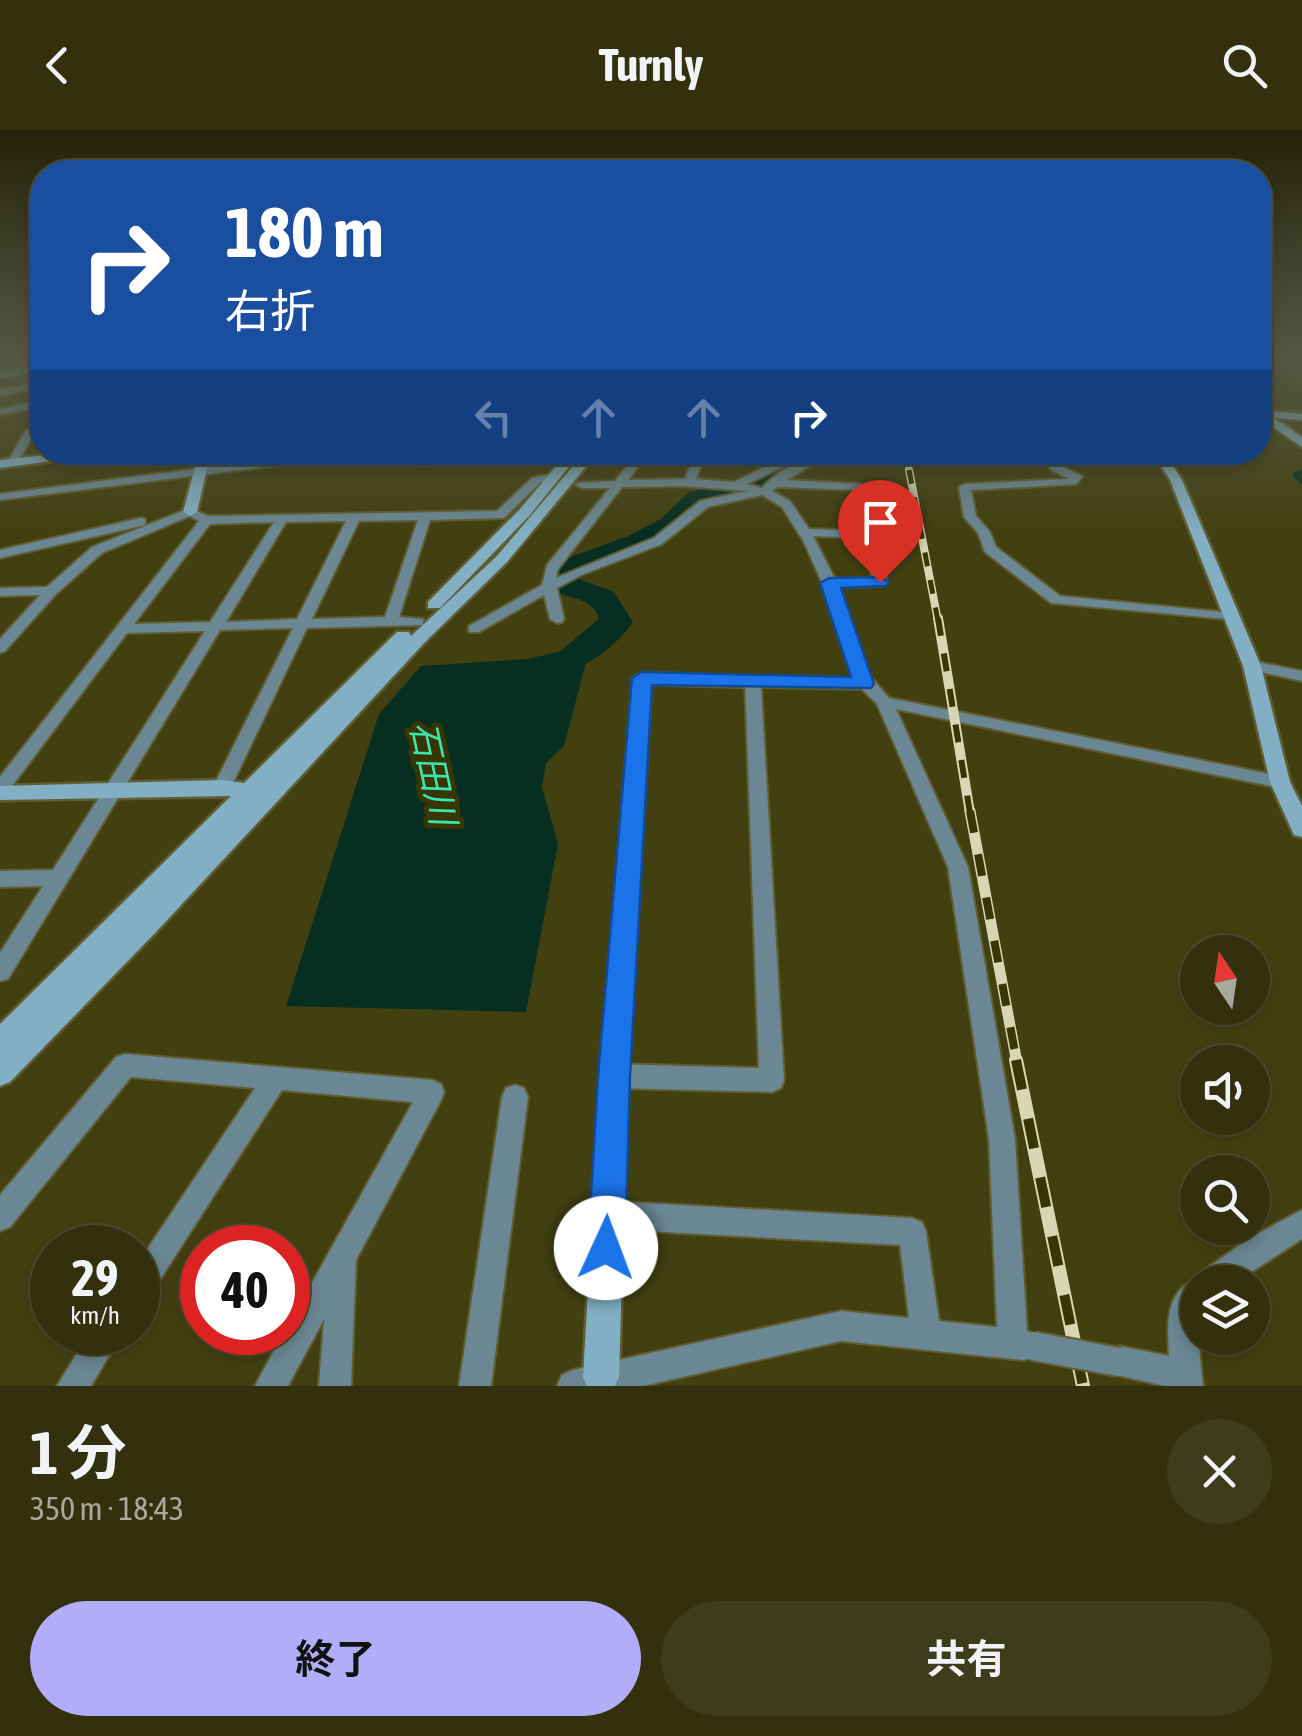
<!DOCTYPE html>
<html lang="ja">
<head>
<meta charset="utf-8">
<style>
  body { margin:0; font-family:"Asap Condensed","Noto Sans JP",sans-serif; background:#3d3c1b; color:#f1f3f6; height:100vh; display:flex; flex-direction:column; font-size:38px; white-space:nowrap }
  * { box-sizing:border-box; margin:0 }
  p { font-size:32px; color:#a8a99d }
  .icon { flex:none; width:55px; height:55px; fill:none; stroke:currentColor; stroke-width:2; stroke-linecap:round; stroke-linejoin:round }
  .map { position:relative; height:1256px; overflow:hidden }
  .side { display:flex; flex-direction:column; background:#32300d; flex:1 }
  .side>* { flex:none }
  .guide { position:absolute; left:30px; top:30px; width:1242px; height:305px; border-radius:40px; box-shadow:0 5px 15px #0003,0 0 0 2px #4d4b2e; background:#1a4fa0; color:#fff; overflow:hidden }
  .needle { width:65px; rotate:347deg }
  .fabs { position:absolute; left:1180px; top:805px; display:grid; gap:20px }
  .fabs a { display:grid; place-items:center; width:90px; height:90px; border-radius:50%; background:#32300d; box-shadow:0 5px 15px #0003,0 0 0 2px #4d4b2e; font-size:50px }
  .speed { position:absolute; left:30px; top:1095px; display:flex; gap:20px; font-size:50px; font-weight:700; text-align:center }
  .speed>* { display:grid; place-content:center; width:130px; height:130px; border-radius:50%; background:#32300d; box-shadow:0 5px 15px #0003,0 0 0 2px #4d4b2e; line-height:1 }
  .speed small { font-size:25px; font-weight:400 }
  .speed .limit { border:15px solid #d22; background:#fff; color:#111 }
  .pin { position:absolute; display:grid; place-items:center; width:85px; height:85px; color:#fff; margin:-102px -42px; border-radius:50% 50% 50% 0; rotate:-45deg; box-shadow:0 0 10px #0007 }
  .pin .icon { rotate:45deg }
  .me { position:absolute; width:110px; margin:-55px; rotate:2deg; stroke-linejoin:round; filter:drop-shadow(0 0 8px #0008) }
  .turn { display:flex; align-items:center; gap:35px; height:210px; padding:0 30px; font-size:45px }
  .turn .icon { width:130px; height:130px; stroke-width:2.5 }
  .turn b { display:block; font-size:70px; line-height:85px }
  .lanes { display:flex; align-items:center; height:95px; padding:0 30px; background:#0003; justify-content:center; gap:50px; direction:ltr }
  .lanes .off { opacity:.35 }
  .round { display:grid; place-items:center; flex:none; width:105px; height:105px; border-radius:52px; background:#3d3c1b }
  .headline { display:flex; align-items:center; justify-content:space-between; height:170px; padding:0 30px }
  h1 { font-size:60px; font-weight:700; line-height:75px }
  .action { display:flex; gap:20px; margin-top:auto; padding:20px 30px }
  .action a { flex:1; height:115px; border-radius:60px; background:#b3adf9; color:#111; font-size:40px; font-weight:700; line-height:115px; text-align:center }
  .action a+a { background:#3d3c1b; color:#f1f3f6 }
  header { display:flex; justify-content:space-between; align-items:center; height:130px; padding:0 30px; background:#32300d; font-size:45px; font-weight:700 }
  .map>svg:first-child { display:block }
</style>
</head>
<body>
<header><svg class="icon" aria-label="back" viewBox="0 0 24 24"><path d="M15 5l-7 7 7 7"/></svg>Turnly<svg class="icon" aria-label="search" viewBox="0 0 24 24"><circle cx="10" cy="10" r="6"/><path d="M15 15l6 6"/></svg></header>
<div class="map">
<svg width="1302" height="1256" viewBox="0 0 1302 1256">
  <rect width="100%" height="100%" fill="#424011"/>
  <path fill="#062e21" d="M588,525L564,616L546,633L542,657L558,714L526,882L286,876L379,584L421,536Z"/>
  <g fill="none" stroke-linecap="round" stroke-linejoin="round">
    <path stroke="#062e21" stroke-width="5" d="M1302,343L1295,345L1302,351"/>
    <path fill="#062e21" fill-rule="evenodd" d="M793,322H824L751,367L706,375L681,401L648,418L578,445L576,448L614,462L633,492C609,527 556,558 513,548L508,540L513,532L559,522L599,489C592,462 558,472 543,453L554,433L628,406L661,389L689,362L735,354Z"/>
    <g stroke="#5f5d31" stroke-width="4">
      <g id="street">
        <path d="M42,234V240L0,248V242Z"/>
        <path d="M42,251V257L0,266V260Z"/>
        <path d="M42,270V276L0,285V279Z"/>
        <path d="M42,297V303L34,304L16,335H8L7,333L26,300Z"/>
        <path d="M327,322H374L424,330L468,322H496L424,336L353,326L0,370V364Z"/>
        <path d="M638,322H649L628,350L685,349L695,322H706L696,349L734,352L777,331L778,322H788L786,335L747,354L762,358C777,341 810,322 834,322L786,350L861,354L867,357L887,452L880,456L838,457L870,546L889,568L1280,646L1289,652L1280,658L896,579L968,737L1015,1009L1027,1201L1035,1204L1039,1215L1035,1226L1024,1230L841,1211L643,1256H557L562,1245L573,1240L841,1181L909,1188L900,1115L608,1099L598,1095L594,1085L598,1075L608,1071L912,1088L922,1092L926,1102L939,1191L997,1197L989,1009L948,737L877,574L862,559L761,557L784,950L781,958L772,962L614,958L605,954L602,946L605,938L614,934L759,938L745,552L753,547L856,549L834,480L804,412L782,377L762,365L708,377L662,414L581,445L557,458L564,489L562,492L557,493L550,489L544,465L479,502H469V496L542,455L547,435L610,358H582L576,355L578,353L615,351ZM684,356L748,361L700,371L654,408L556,448L558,439L622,357ZM778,357L856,360L864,401L809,399L790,371L772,361ZM813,406L865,408L872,448L835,449Z"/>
        <path d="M1043,322H1054L1059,335L1080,345L1082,347L1076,354L971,360L976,386L990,402L996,417L1060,466L1232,483L1237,484V490L1051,473L985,422L978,403L964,387L959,357L965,354L1069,349L1050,339Z"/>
        <path d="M553,344L557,345V349L540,353L504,388L430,390L399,487L423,489V495L307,498L231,657L222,663L213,657L293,498L220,500L8,849L0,851V823L43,756L0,757V741L53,740L205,501L127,503L6,664L0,666V647L199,391L190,386L102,423L56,464L5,521L0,523V509L40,465L0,466V458L47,457L92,417L190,378L208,386L497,381L532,348ZM418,390L385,487L312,489L359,391ZM346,391L297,489L226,492L286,392ZM274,392L210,492L134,494L210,394Z"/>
        <path d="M141,388L145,389V395L0,428V420Z"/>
        <path d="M1252,531L1302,541V551L1247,539L1244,536Z"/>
        <path d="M125,924L432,950L441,954L444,962L441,970L356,1130L351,1256H319L324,1189L288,1256H255L284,1202H288V1196L413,972L282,960L148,1168L138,1173V1133L255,958L131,947L10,1097L0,1101V1065L116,927Z"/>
        <path d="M515,955L524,958L528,967L491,1256H459L502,967L506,958Z"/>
        <path d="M1302,1080V1109L1236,1152H1198V1208L1203,1256H1165L1108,1243L1103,1232L1108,1221L1119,1216L1169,1226C1168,1196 1163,1160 1199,1149L1202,1142L1251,1107Z"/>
        <path d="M90,1202H123L91,1256H57Z"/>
      </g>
    </g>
    <g stroke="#5f5d31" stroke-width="5">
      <g id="secondary">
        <path d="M1260,280L1302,284V290L1274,288L1302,307V317L1260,288Z"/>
        <path d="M74,322H119L0,338V330Z"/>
        <path d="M199,322H211L197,382L190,386L183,382Z"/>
        <path d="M568,322H581L530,385L440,478H428V472L520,379Z"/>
        <path d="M585,322H598L507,432L427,510L156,802L10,952L0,956V894L231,666L0,670V656L222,650L244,653L397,502H409L411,506L497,426Z"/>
        <path d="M1152,322H1164L1182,350L1261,536L1290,652L1302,676V707L1294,705L1270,652L1243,536L1170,350Z"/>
        <path d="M642,543L753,547L762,552L753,557L651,554L628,946L619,1247L615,1256H587L583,1247L600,946L633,548Z"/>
      </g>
    </g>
    <use href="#street" fill="#6b8793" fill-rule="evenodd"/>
    <use href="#secondary" fill="#82afc3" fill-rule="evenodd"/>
    <g stroke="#d7d7b4" stroke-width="6">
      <path id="rail-far4" d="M906,322L910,343"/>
    </g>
    <g stroke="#d7d7b4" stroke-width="8">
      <path id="rail-far3" d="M909,340L938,491"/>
    </g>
    <g stroke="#d7d7b4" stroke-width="10">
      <path id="rail-far2" d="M938,488L970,683"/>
    </g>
    <g stroke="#d7d7b4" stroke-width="11">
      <path id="rail-far1" d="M970,681L1017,933"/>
    </g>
    <g stroke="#d7d7b4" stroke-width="14">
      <path id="rail" d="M1016,930L1083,1256"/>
    </g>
    <use href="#rail-far4" stroke="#383604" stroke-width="4" stroke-dasharray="10" stroke-linecap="butt"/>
    <use href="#rail-far3" stroke="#383604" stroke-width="5" stroke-dasharray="14" stroke-linecap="butt"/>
    <use href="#rail-far2" stroke="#383604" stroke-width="6" stroke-dasharray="18" stroke-linecap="butt"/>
    <use href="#rail-far1" stroke="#383604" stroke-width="8" stroke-dasharray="22" stroke-linecap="butt"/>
    <use href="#rail" stroke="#383604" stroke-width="10" stroke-dasharray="30" stroke-linecap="butt"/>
    <g stroke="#5f5d31" stroke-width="32" stroke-linecap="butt">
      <path id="street-bridge" d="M1033,1216L1119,1232"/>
    </g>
    <use href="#street-bridge" stroke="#6b8793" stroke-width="28"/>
  </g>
  <linearGradient id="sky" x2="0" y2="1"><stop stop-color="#242309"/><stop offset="0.56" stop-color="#545943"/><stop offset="1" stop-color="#545943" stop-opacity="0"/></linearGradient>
  <rect width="1302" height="403" fill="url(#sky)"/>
  <path fill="#1a73e8" stroke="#114b97" stroke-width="2.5" d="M880,447L889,452L886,456L841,458L874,554L871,558L652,555L630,946L625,1118L620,1131L606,1136L593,1131L588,1118L598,946L632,548L642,542L851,547L820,453L829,448Z"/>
  <g text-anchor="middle" stroke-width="10" stroke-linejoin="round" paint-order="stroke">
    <g font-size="35" font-style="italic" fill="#3ae5b0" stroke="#383604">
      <text transform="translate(433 643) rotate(78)" y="12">石田川</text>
    </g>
  </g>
</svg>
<div class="fabs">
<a><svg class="needle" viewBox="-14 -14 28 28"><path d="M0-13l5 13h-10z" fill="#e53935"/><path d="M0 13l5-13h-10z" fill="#a8a99d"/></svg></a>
<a><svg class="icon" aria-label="sound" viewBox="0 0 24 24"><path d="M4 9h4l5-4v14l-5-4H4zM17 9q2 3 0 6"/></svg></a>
<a><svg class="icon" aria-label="search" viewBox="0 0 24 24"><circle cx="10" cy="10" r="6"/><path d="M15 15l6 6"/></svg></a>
<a><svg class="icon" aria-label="layers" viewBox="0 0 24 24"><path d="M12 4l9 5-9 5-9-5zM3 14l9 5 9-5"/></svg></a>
</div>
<div class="speed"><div>29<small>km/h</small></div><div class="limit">40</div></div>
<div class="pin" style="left:880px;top:452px;background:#d93025"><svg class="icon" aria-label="arrive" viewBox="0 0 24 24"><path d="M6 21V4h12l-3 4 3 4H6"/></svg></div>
<svg class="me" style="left:606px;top:1118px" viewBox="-20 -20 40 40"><circle r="19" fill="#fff"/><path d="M0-13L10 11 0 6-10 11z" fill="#1a73e8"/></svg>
<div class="guide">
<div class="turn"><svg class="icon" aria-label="right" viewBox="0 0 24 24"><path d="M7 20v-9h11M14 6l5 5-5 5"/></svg><div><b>180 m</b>右折</div></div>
<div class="lanes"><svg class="icon off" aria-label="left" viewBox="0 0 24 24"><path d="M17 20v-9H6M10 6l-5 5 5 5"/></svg><svg class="icon off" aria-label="ahead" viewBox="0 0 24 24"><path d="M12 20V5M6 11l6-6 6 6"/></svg><svg class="icon off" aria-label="ahead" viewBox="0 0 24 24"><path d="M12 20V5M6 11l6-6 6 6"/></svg><svg class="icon" aria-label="right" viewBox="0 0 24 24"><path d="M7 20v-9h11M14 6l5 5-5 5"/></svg></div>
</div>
</div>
<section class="side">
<div class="headline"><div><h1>1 分</h1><p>350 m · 18:43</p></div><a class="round"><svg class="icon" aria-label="close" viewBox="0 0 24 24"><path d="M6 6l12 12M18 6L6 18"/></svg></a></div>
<div class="action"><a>終了</a><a>共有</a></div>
</section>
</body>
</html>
